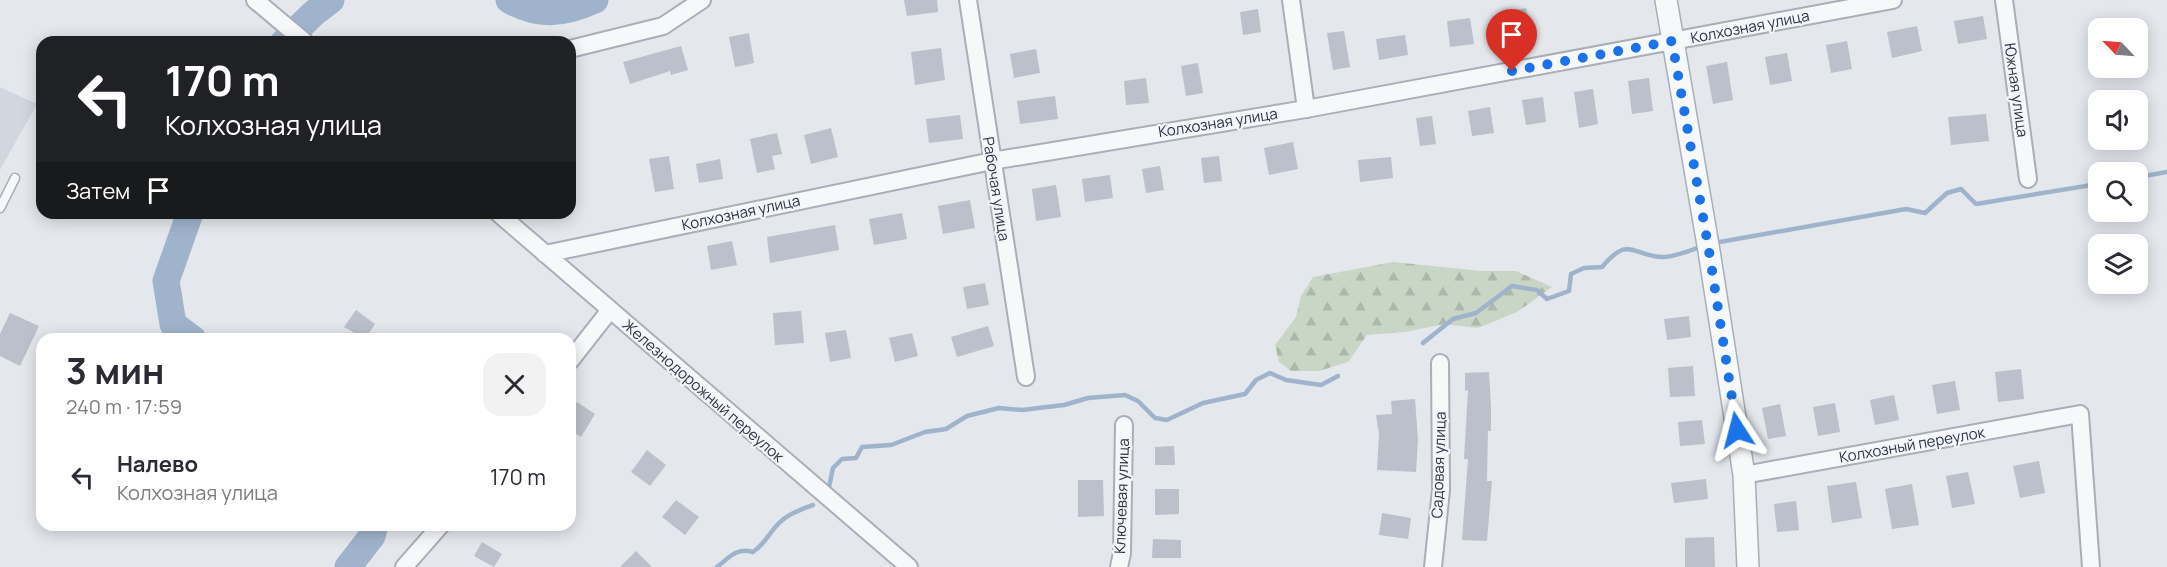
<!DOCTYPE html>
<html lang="ru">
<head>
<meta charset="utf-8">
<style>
  body { margin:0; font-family:Manrope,sans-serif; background:#f2f2f3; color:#2b2b33; height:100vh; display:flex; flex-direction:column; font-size:22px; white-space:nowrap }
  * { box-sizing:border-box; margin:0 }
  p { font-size:20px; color:#7c7c81 }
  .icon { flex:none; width:33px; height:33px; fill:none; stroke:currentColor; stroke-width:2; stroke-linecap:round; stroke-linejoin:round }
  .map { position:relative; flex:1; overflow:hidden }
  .sheet { position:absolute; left:36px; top:333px; width:540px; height:198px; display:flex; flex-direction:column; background:#fff; border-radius:18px; box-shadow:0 3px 15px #0003 }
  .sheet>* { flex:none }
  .guide { position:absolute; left:36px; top:36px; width:540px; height:183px; border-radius:18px; box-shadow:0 3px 15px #0003; background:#202124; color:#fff; overflow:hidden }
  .needle { width:39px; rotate:295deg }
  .controls { position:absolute; left:2088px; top:18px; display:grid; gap:12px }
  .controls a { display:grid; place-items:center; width:60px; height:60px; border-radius:12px; background:#fff; box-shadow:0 3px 15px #0003; font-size:30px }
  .pin { position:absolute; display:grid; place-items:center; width:51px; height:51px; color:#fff; margin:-62px -26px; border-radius:50% 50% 50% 0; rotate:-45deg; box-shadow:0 0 6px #0007 }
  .pin .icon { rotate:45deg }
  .me { position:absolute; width:66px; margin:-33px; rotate:351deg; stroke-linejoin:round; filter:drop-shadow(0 0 4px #0008) }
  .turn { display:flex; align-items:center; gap:21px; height:126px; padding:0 30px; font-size:27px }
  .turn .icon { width:78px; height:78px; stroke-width:2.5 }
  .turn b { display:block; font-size:42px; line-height:51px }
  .then { display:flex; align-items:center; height:57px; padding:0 30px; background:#0003; gap:12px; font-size:22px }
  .round { display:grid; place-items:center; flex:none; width:63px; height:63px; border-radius:18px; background:#f2f2f3 }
  .head { display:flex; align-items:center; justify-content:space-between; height:102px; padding:0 30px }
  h1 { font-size:36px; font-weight:700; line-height:45px }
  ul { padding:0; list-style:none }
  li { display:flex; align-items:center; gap:18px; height:84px; padding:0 30px }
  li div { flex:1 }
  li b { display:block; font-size:22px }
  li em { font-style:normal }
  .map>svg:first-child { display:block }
</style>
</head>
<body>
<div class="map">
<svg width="2167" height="567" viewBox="0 0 2167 567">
  <defs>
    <pattern id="forest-firs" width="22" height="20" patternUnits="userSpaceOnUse" patternTransform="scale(1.5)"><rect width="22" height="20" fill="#c9d6c5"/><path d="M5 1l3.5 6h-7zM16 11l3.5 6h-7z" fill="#adb8ab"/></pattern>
  </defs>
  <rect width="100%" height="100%" fill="#e4e7ec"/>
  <path fill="#d2d6de" d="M0,87L37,104L0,170Z"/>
  <path fill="url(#forest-firs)" d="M1393,262L1482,271H1516L1552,287L1517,312L1478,328L1445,324L1405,332L1367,335L1348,362L1319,371H1291L1279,362L1275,345L1296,317L1301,296L1313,277Z"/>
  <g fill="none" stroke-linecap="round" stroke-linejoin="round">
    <g stroke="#9fb4cc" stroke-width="4.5">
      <path d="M2138,177L2167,172"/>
      <path d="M1714,243L1906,209L1925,213L1947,193L1961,189L1976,204L2098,184"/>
      <path d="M1423,343L1453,319L1476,313L1512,286L1537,290L1547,299L1569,291L1571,274L1584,268L1602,267C1629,235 1631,255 1661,257C1673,258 1691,250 1703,246"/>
      <path d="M829,487L833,468L842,459L856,458L862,447L891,445L925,432L946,429L967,416L999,408L1022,410L1064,405L1088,398L1125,395L1138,401L1155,418L1167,420L1203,403L1245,394L1256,380L1270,373L1286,380L1321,385L1338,376"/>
      <path d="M717,567C729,558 736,547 753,552C765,544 769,533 779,523C788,514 802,509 813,505"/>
    </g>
    <g stroke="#9fb4cc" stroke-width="27">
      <path d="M509,0C539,17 564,14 595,0"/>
      <path d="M284,42L314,13L331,0"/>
      <path d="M190,213L166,281L173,324L193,339"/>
      <path d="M348,567L372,536L375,525"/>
    </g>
  </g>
  <g fill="#bbc0ca">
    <path d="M904,0H937L938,12L907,16Z"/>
    <path d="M1526,8L1530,33L1507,36L1503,12Z"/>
    <path d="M1258,9L1261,32L1243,35L1240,12Z"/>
    <path d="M1983,16L1987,39L1958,44L1954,21Z"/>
    <path d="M1470,18L1474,44L1450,47L1447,21Z"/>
    <path d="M1917,26L1922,51L1892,58L1887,32Z"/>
    <path d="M1344,31L1350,67L1333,70L1327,33Z"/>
    <path d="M749,33L754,63L735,67L729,37Z"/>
    <path d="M1405,35L1408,55L1379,60L1376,39Z"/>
    <path d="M1847,41L1852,69L1831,73L1826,45Z"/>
    <path d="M681,46L688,70L671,75L670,71L630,84L623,62Z"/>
    <path d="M941,48L945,80L915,85L911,52Z"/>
    <path d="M1036,49L1040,73L1014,78L1010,54Z"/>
    <path d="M1787,53L1792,81L1770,85L1765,57Z"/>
    <path d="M1727,62L1733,100L1713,104L1706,66Z"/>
    <path d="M1198,63L1203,93L1186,96L1181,66Z"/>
    <path d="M1146,78L1149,103L1126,105L1124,81Z"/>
    <path d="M1649,78L1653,111L1632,114L1628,81Z"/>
    <path d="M1593,89L1598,124L1579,128L1574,92Z"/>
    <path d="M1055,96L1058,119L1020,124L1017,101Z"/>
    <path d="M1543,97L1546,122L1526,125L1522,100Z"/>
    <path d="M1490,107L1494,133L1472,136L1468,111Z"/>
    <path d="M1986,114L1989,141L1951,145L1948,117Z"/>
    <path d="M960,115L963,139L929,143L926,119Z"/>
    <path d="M1432,116L1436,144L1420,146L1416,118Z"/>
    <path d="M831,128L838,157L811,164L804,135Z"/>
    <path d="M777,133L782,154L772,156L775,169L757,173L750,139Z"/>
    <path d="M1293,142L1298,169L1269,175L1264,148Z"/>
    <path d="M669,156L674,189L655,192L649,159Z"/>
    <path d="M1219,156L1222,181L1204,183L1201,158Z"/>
    <path d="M1391,157L1393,178L1360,182L1358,160Z"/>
    <path d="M720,159L723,179L699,183L696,164Z"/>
    <path d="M1160,166L1164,190L1146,193L1142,169Z"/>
    <path d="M1110,175L1113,198L1085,202L1082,179Z"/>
    <path d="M1056,185L1061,217L1036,221L1032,189Z"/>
    <path d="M970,200L975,228L943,234L938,206Z"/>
    <path d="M902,213L907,239L874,245L869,219Z"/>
    <path d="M835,225L839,250L770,263L767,237Z"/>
    <path d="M732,241L737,265L711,270L707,246Z"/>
    <path d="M985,283L989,305L967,309L963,287Z"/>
    <path d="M356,310L375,324L365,339L344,327Z"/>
    <path d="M801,311L804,343L775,345L773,313Z"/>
    <path d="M10,313L39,326L20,366L0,356V334Z"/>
    <path d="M1689,316L1691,337L1667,340L1664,319Z"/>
    <path d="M988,326L994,346L957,357L951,337Z"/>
    <path d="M846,330L851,358L830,362L825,333Z"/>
    <path d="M912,333L918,356L895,362L889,338Z"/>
    <path d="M1693,366L1695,396L1670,397L1668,368Z"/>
    <path d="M2021,369L2024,399L1998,402L1995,372Z"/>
    <path d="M1489,372L1491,408V431H1488L1487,481H1492L1487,541L1462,540L1468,459H1464L1468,390L1465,391V373Z"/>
    <path d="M1955,381L1960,410L1937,414L1932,385Z"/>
    <path d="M1894,395L1899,420L1875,425L1870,400Z"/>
    <path d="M1415,399L1418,440L1416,472L1377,470L1379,434L1376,415L1392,414L1391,401Z"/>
    <path d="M577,402L595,414L581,437L570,430V413Z"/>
    <path d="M1835,403L1840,432L1818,436L1813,407Z"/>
    <path d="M1780,404L1786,436L1768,439L1762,408Z"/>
    <path d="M1702,420L1705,444L1680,446L1678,422Z"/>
    <path d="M1174,446L1175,465H1155V447Z"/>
    <path d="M647,450L666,465L650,486L631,472Z"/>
    <path d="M2039,461L2045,493L2020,498L2013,466Z"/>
    <path d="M1968,472L1975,504L1952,508L1946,476Z"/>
    <path d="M1706,479L1708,499L1674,503L1671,483Z"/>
    <path d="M1078,480H1103L1104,516L1078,517Z"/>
    <path d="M1856,482L1862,518L1832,523L1827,486Z"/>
    <path d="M1912,484L1919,525L1892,529L1885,489Z"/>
    <path d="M1155,489H1179V514L1155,515Z"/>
    <path d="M676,500L699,517L685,535L662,517Z"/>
    <path d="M1796,501L1799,530L1777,532L1774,504Z"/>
    <path d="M1382,513L1411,518L1408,539L1379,535Z"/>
    <path d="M1714,537L1715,567H1685V538Z"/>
    <path d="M1153,539L1181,540V558H1152Z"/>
    <path d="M482,542L502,554L494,567L474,556Z"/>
    <path d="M636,551L652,567H620Z"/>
  </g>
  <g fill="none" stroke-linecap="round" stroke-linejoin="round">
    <g stroke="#a9aeb7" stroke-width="11">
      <path id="service" d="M0,208L15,178"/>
    </g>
    <g stroke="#a9aeb7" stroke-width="20">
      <g id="minor">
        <path d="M255,0L305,42"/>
        <path d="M968,0L1026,377"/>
        <path d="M1291,0L1306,109"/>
        <path d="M2004,0L2028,179"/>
        <path d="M570,49L663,26L702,0"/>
        <path d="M498,213L909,567"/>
        <path d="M545,254L992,161L1306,109L1893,0"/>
        <path d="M570,361L610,310"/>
        <path d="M1744,475L2080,414L2091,567"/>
        <path d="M404,567L441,525"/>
        <path d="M1119,567L1122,553L1124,425"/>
        <path d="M1433,567L1441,490L1440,363"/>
      </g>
    </g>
    <g stroke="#a9aeb7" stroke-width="24">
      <path id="tertiary" d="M1666,0L1709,251L1744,475L1748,567"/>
    </g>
    <use href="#service" stroke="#f7f8fa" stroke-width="8"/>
    <use href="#minor" stroke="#f7f8fa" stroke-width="16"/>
    <use href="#tertiary" stroke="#f7f8fa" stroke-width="21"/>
  </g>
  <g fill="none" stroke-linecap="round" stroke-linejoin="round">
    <path stroke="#1a73e8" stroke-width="10" stroke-dasharray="0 18" d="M1512,71L1672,41L1709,251L1737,430"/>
  </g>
  <g text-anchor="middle" stroke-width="4.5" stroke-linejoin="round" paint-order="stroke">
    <g font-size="15" fill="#2b3445" stroke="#f4f6f9">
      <text transform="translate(1750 27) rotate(-11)" y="5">Колхозная улица</text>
      <text transform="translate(2016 90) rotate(82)" y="5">Южная улица</text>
      <text transform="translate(1218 123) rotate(-9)" y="5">Колхозная улица</text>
      <text transform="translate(996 189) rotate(81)" y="5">Рабочая улица</text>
      <text transform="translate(741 213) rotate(-12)" y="5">Колхозная улица</text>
      <text transform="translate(703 391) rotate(41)" y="5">Железнодорожный переулок</text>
      <text transform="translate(1912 445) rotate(-10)" y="5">Колхозный переулок</text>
      <text transform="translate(1439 465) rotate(-88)" y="5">Садовая улица</text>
      <text transform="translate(1122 496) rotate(-88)" y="5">Ключевая улица</text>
    </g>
  </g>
</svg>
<div class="controls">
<a><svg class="needle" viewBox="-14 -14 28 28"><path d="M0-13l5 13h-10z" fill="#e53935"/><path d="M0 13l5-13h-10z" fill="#7c7c81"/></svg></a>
<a><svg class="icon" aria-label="sound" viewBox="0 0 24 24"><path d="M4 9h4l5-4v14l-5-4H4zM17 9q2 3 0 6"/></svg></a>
<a><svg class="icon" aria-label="search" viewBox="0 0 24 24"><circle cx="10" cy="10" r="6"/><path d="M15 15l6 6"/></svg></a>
<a><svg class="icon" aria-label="layers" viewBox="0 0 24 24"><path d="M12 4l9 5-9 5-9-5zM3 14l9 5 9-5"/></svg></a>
</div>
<div class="pin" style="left:1512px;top:71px;background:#d93025"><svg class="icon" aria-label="arrive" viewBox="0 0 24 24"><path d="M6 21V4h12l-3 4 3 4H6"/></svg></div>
<svg class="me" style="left:1737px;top:430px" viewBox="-20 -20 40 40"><path d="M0-17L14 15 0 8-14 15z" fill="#1a73e8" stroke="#fff" stroke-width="4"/></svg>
<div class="guide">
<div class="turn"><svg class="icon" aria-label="left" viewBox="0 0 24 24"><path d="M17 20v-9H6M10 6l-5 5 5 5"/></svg><div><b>170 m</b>Колхозная улица</div></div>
<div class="then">Затем<svg class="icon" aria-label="arrive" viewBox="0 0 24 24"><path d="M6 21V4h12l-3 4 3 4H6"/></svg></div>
</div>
<section class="sheet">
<div class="head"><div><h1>3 мин</h1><p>240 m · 17:59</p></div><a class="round"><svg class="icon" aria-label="close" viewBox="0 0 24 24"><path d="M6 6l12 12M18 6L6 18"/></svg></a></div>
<ul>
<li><svg class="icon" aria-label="left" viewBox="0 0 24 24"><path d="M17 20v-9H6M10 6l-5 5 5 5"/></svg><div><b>Налево</b><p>Колхозная улица</p></div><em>170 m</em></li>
</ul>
</section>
</div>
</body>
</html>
